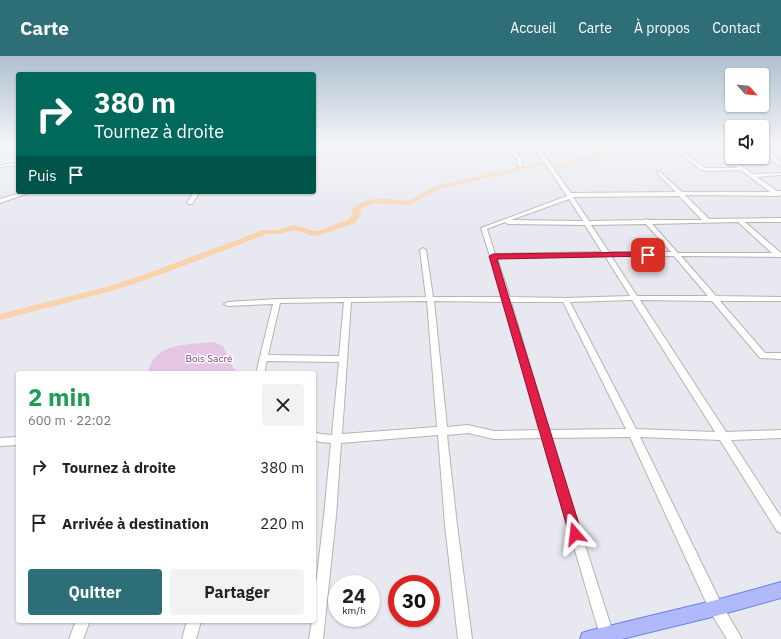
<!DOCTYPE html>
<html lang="fr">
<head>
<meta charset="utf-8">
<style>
  body { margin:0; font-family:"IBM Plex Sans",sans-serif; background:#f2f2f2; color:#222; height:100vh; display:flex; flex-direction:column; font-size:15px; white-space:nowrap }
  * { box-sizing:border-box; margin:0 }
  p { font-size:13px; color:#767676 }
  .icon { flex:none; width:22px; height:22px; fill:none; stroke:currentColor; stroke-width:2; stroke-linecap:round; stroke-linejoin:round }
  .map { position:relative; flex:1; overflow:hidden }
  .drawer { position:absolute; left:16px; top:315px; width:300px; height:252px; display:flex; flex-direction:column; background:#fff; border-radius:4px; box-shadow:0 1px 3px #0004 }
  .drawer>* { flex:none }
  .banner { position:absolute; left:16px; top:16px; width:300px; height:122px; border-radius:4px; box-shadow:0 1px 3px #0004; background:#00695c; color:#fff; overflow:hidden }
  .needle { width:26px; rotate:117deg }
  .controls { position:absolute; left:725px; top:12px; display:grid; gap:8px }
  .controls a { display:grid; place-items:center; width:44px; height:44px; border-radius:4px; background:#fff; box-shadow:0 1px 3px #0004; font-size:20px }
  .speed { position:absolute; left:328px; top:519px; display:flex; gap:8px; font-size:20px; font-weight:700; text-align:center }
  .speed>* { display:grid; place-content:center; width:52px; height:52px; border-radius:50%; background:#fff; box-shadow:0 1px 3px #0004; line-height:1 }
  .speed small { font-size:10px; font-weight:400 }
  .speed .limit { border:6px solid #d22; background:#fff; color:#111 }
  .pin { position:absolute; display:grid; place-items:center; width:34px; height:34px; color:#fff; margin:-17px; border-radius:8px; box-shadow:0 2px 6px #0006 }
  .me { position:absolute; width:44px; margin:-22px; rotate:343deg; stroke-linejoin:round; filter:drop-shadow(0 0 3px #0008) }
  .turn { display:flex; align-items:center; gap:14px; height:84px; padding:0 12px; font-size:18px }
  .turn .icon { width:52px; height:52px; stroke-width:2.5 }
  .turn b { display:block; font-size:28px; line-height:34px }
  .then { display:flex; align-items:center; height:38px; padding:0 12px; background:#0003; gap:8px; font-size:15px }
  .round { display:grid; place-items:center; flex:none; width:42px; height:42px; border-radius:4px; background:#f2f2f2 }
  .headline { display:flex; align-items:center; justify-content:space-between; height:68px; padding:0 12px }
  h1 { font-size:24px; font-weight:700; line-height:30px; color:#1e9e55 }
  .action { display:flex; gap:8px; margin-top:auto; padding:8px 12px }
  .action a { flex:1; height:46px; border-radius:4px; background:#2e6e77; color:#fff; font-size:16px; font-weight:700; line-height:46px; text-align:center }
  .action a+a { background:#f2f2f2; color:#222 }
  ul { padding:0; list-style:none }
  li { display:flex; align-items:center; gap:12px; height:56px; padding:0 12px }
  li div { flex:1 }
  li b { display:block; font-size:15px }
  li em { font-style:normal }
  header { display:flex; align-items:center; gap:24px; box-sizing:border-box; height:56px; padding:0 20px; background:#2e6e77; color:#fff }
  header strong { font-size:19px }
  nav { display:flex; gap:22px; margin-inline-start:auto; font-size:14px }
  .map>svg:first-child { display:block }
</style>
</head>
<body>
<header>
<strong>Carte</strong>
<nav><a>Accueil</a><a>Carte</a><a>À propos</a><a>Contact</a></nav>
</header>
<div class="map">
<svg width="781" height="583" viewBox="0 0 781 583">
  <rect width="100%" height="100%" fill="#e7e8f0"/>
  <path fill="#e5c5e4" d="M213,286L223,290L233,312L240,317H148C153,286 189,289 213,286Z"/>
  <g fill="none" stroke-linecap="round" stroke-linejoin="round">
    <g fill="#fad3ad" fill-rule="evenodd">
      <path d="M626,89H635L598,99L599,102L596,106H579L574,109L564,112L550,108L553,106L564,108L578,102L592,103V97Z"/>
      <path d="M542,106L544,107V109L439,133L409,149L373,147L363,152L359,155L361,158L355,167L320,179L313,180L294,174L279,178H267L149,223L112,235L0,264V258L106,231L143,219L263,174H278L294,169L314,175H318L349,163L353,158L351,155L352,153L357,148L370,144L380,142L408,145L435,130Z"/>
    </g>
    <g stroke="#b6b4af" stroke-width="2">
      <g id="minor">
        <path d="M407,89H411L410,98L408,99L406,98Z"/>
        <path d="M495,89C506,88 515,95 522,103V111H518V103L510,96Z"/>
        <path d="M533,89H537L571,137L676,136L658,118V116H660L682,136H770L741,114L707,115L701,114L680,97L684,96L705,112H738L707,89H711L753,118L781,117V119L757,121L777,135H781V139L777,140L685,139L709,163L781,162V166H745L781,197V201L681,200L716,240L781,241V245H720L765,297H781V303L760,302L712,245L640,244L726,376L781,374V382L731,384L781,461V477L777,475L720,384L640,381L721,547L742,583H727L711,557L630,381L551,382L615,583H601L542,382L494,383L468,377L447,379L457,469L472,583H458L445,469L438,379L341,387L336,460L323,583H309L312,565H314V545L324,460L331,387L320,386L314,384V376L320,378L332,379L339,306L267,305L264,317H256L273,248L228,250L224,248L228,246L277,243L426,241L420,194L423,192L426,194L433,241H503L481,172L567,140ZM679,140L702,164H649L647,163L645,164L589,165L573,141ZM569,143L583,165L511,164ZM505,166L508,168L585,169L602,196L495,198L487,173ZM738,166L772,197H678L652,168ZM646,168L671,196H609L591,169ZM605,200L630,240L565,242L510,241L497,202ZM611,200H674L708,240H637ZM632,244L715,376L636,373L570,246ZM427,245L437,371L342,378L351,246ZM434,245L504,246L539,374L494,375L468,369L447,371ZM344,246L339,300L268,299L280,247ZM511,246H563L626,373L549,374Z"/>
        <path d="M762,89L766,91L781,107V110L774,106L762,92Z"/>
        <path d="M18,107V109L0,111V109Z"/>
        <path d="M24,136H32L0,147V143Z"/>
        <path d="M194,136H200L192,148H188L187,147Z"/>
        <path d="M18,381V389L0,390V382Z"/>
        <path d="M76,565H90L83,583H69Z"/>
        <path d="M187,565H201L196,583H182Z"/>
      </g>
    </g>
    <g stroke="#6684ea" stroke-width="2">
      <path id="major" d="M781,526V542L716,560L622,583H580L582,577L588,575L716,544Z"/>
    </g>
    <use href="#minor" fill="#fff" fill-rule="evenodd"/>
    <use href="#major" fill="#b1b9fa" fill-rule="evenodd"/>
  </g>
  <linearGradient id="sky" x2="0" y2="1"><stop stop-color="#afc0d0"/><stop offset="0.52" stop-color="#f4f5f8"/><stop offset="1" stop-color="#f4f5f8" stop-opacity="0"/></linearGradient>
  <rect width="781" height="170" fill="url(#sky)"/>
  <path fill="#e11d48" stroke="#92132f" d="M648,196L652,199L651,200L497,203L582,478L580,483L575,485L571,483L569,478L489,200L493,198Z"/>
  <g text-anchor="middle" stroke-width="3" stroke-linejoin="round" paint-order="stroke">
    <g font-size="10" fill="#883c80" stroke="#fff">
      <text x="209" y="306">Bois Sacré</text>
    </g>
  </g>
</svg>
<div class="controls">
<a><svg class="needle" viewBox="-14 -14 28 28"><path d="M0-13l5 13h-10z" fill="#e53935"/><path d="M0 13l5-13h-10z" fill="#767676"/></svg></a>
<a><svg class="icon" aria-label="sound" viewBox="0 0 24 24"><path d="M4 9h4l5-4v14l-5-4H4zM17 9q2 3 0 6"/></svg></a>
</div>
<div class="speed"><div>24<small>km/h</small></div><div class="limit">30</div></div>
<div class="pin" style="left:648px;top:199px;background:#d93025"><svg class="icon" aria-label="arrive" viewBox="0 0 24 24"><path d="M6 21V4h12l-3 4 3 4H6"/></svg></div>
<svg class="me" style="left:575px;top:478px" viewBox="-20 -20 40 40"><path d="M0-17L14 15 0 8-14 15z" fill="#e11d48" stroke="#fff" stroke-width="4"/></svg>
<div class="banner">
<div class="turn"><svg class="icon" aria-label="right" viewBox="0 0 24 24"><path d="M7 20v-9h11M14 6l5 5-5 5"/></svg><div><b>380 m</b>Tournez à droite</div></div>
<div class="then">Puis<svg class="icon" aria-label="arrive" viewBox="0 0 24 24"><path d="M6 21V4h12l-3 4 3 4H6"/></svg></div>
</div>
<section class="drawer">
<div class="headline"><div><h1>2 min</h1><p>600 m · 22:02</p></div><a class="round"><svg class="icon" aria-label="close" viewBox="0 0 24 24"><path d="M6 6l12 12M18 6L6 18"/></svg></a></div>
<ul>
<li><svg class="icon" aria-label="right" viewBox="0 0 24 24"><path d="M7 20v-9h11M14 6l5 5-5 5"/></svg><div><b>Tournez à droite</b></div><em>380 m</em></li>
<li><svg class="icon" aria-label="arrive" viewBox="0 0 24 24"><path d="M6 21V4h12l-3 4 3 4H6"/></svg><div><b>Arrivée à destination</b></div><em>220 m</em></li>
</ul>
<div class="action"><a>Quitter</a><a>Partager</a></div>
</section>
</div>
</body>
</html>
